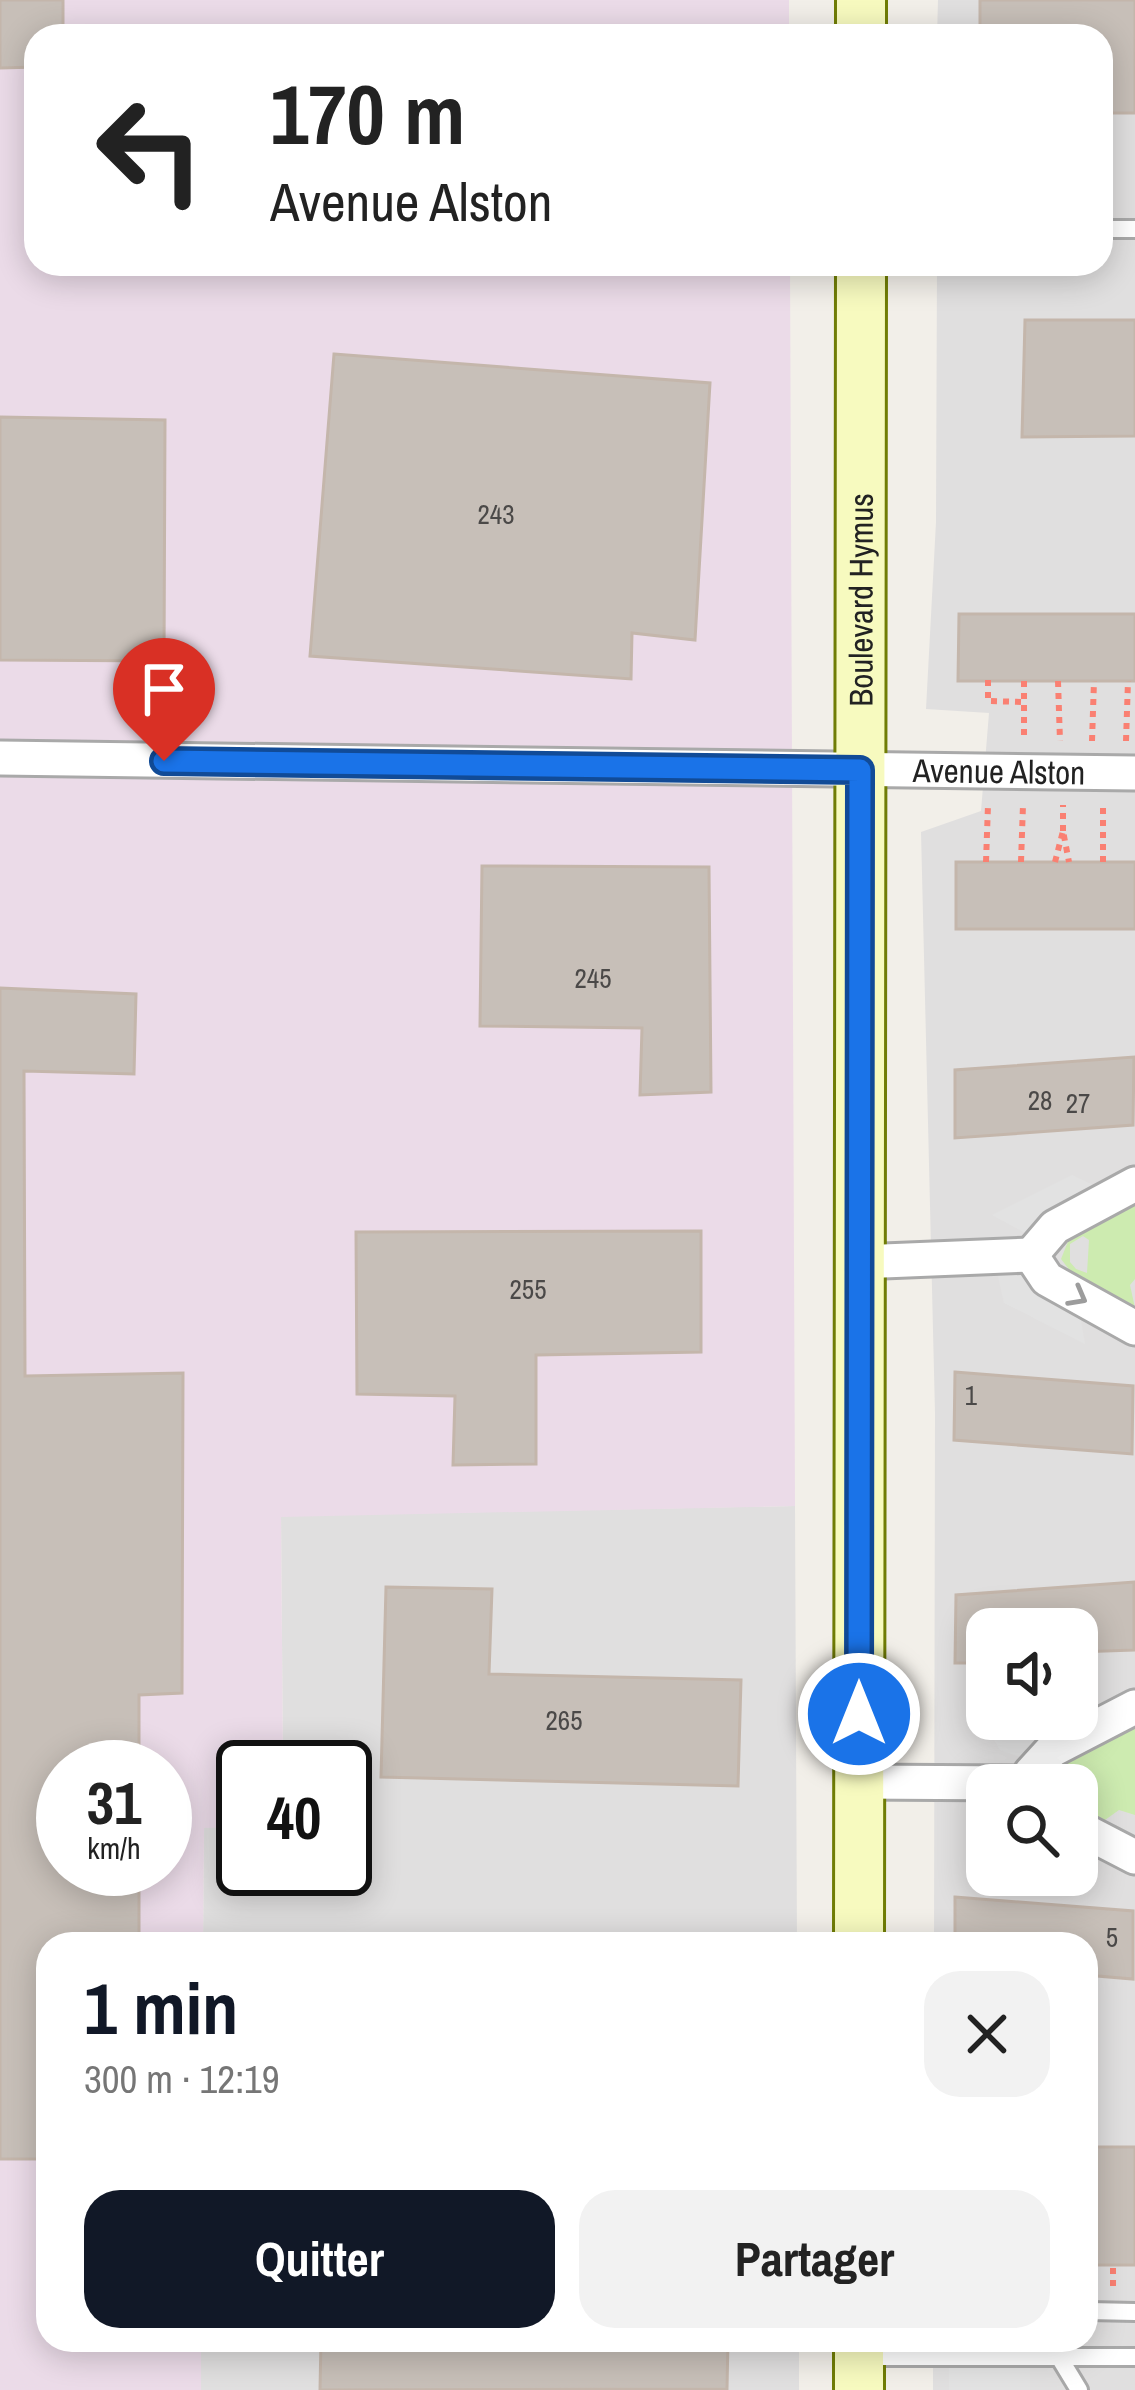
<!DOCTYPE html>
<html lang="fr">
<head>
<meta charset="utf-8">
<style>
  body { margin:0; font-family:"Archivo Narrow",sans-serif; background:#f2f2f2; color:#222; height:100vh; display:flex; flex-direction:column; font-size:45px; white-space:nowrap }
  * { box-sizing:border-box; margin:0 }
  p { font-size:39px; color:#767676 }
  .icon { flex:none; width:66px; height:66px; fill:none; stroke:currentColor; stroke-width:2; stroke-linecap:round; stroke-linejoin:round }
  .map { position:relative; flex:1; overflow:hidden }
  .drawer { position:absolute; left:36px; top:1932px; width:1062px; height:420px; display:flex; flex-direction:column; background:#fff; border-radius:36px; box-shadow:0 6px 30px #0003 }
  .drawer>* { flex:none }
  .top-card { position:absolute; left:24px; top:24px; width:1089px; height:252px; border-radius:36px; box-shadow:0 6px 30px #0003; background:#fff; color:#222; overflow:hidden }
  .tools { position:absolute; left:966px; top:1608px; display:grid; gap:24px }
  .tools a { display:grid; place-items:center; width:132px; height:132px; border-radius:24px; background:#fff; box-shadow:0 6px 30px #0003; font-size:60px }
  .speed { position:absolute; left:36px; top:1740px; display:flex; gap:24px; font-size:60px; font-weight:700; text-align:center }
  .speed>* { display:grid; place-content:center; width:156px; height:156px; border-radius:50%; background:#fff; box-shadow:0 6px 30px #0003; line-height:1 }
  .speed small { font-size:30px; font-weight:400 }
  .speed .limit { border:6px solid #111; border-radius:18px; background:#fff; color:#111 }
  .pin { position:absolute; display:grid; place-items:center; width:102px; height:102px; color:#fff; margin:-123px -51px; border-radius:50% 50% 50% 0; rotate:-45deg; box-shadow:0 0 12px #0007 }
  .pin .icon { rotate:45deg }
  .me { position:absolute; width:132px; margin:-66px; rotate:0deg; stroke-linejoin:round; filter:drop-shadow(0 0 9px #0008) }
  .turn { display:flex; align-items:center; gap:42px; height:252px; padding:0 48px; font-size:54px }
  .turn .icon { width:156px; height:156px; stroke-width:2.5 }
  .turn b { display:block; font-size:84px; line-height:102px }
  .round { display:grid; place-items:center; flex:none; width:126px; height:126px; border-radius:36px; background:#f2f2f2 }
  .head { display:flex; align-items:center; justify-content:space-between; height:204px; padding:0 48px }
  h1 { font-size:72px; font-weight:700; line-height:90px; color:#111827 }
  .action { display:flex; gap:24px; margin-top:auto; padding:24px 48px }
  .action a { flex:1; height:138px; border-radius:36px; background:#111827; color:#fff; font-size:48px; font-weight:700; line-height:138px; text-align:center }
  .action a+a { background:#f2f2f2; color:#222 }
  .map>svg:first-child { display:block }
</style>
</head>
<body>
<div class="map">
<svg width="1135" height="2390" viewBox="0 0 1135 2390">
  <rect width="100%" height="100%" fill="#f2efe9"/>
  <g fill="#e0dfdf" fill-rule="evenodd">
    <path d="M938,0H1135V2390H933V2340H1086V1944H934L935,1413L921,832L981,811L989,713L926,709L936,522L937,264H1101V36H937ZM987,1629H1077V1719H987ZM987,1785H1077V1875H987Z"/>
    <path d="M795,1506L797,1944H203L204,1827H243V1869H345V1767H283L281,1516Z"/>
    <rect x="201" y="2340" width="598" height="50"/>
  </g>
  <path fill="#ebdbe8" fill-rule="evenodd" d="M0,0H789V36H36V264H790L795,1506L281,1517L283,1767H243V1827L204,1828L203,1944H48V2340H201V2390H0ZM63,1767H165V1869H63Z"/>
  <g fill="#cdebb0" fill-rule="evenodd">
    <path d="M1135,1204V1279L1130,1285L1135,1308L1078,1281L1061,1259L1071,1234ZM1083,1236L1089,1240L1087,1273L1076,1269L1070,1262V1244Z"/>
    <path d="M1135,1728V1815L1119,1810L1105,1820L1077,1806V1785H1058L1065,1764Z"/>
  </g>
  <g fill="#e2e2e2">
    <path d="M1072,1175L1104,1190L1040,1241L992,1215Z"/>
    <path d="M1034,1264L1077,1297L1085,1344L1004,1303L997,1272Z"/>
    <path d="M1082,1686L1102,1720L1038,1763L1000,1750L993,1738L1026,1719H1077V1689Z"/>
    <rect x="949" y="2340" width="81" height="50"/>
  </g>
  <g fill="#c7bfb8" stroke="#c4b6ab" stroke-width="3">
    <path d="M0,0H63V36H36V67L0,68Z"/>
    <path d="M980,0H1135V113H1101V36H980Z"/>
    <path d="M1025,320H1135V436L1022,437Z"/>
    <path d="M334,354L710,383L695,640L632,633L631,679L310,656Z"/>
    <path d="M0,417L165,420L164,661L0,660Z"/>
    <path d="M959,614H1135V681H958Z"/>
    <rect x="956" y="862" width="179" height="67"/>
    <path d="M482,866L709,867L711,1092L640,1095L642,1028L480,1026Z"/>
    <path d="M0,988L136,994L134,1074L24,1071L25,1376L183,1373L182,1693L139,1695V1767H63V1869H139V1944H48V2159H0Z"/>
    <path d="M1134,1057L1133,1125L955,1138V1070Z"/>
    <path d="M701,1231V1352L536,1355V1464L453,1465L455,1396L357,1394L356,1232Z"/>
    <path d="M955,1372L1133,1386L1132,1454L954,1440Z"/>
    <path d="M1134,1582V1650L1077,1652V1629H987V1663H955L956,1595Z"/>
    <path d="M386,1587L492,1589L489,1674L741,1680L738,1786L381,1777Z"/>
    <path d="M955,1897L1133,1911V1979L1086,1975V1944H955Z"/>
    <rect x="1086" y="2147" width="49" height="118"/>
    <path d="M321,2340H728L727,2389L320,2390Z"/>
  </g>
  <g fill="none" stroke-linecap="round" stroke-linejoin="round">
    <g stroke="#a9a9a9" stroke-width="22">
      <g id="lane">
        <path d="M1101,229H1135"/>
        <path d="M1086,2316L1089,2311L1135,2312"/>
        <path d="M1070,2340L1059,2357L1079,2390"/>
        <path d="M866,2357H1135"/>
      </g>
    </g>
    <g stroke="#a9a9a9" stroke-width="39">
      <g id="street">
        <path id="s1" d="M0,758L1135,773"/>
        <path d="M1031,1255L1047,1279L1135,1328"/>
        <path d="M1031,1255L1055,1227L1135,1184"/>
        <path d="M859,1262L1031,1255"/>
        <path d="M859,1782L1029,1783"/>
        <path d="M1030,1785L1031,1773L1052,1750L1135,1707"/>
        <path d="M1077,1827L1135,1857"/>
      </g>
    </g>
    <g stroke="#707d05" stroke-width="54">
      <g id="secondary">
        <path d="M861,36V0"/>
        <path id="s2" d="M859,1944L861,264"/>
        <path d="M859,2340V2390"/>
      </g>
    </g>
    <g stroke="#fa8072" stroke-width="6" stroke-dasharray="6 6" stroke-linecap="butt">
      <path d="M988,680V701L1023,702"/>
      <path d="M1024,681V737"/>
      <path d="M1058,681L1060,741"/>
      <path d="M1092,741L1094,681"/>
      <path d="M1126,741L1128,681"/>
      <path d="M1063,831V805"/>
      <path d="M986,862L988,805"/>
      <path d="M1021,862L1023,805"/>
      <path d="M1055,862L1063,831L1069,862"/>
      <path d="M1103,862V806"/>
      <path d="M1113,2286V2265"/>
    </g>
    <use href="#lane" stroke="#fff" stroke-width="16"/>
    <use href="#street" stroke="#fff" stroke-width="33"/>
    <use href="#secondary" stroke="#f7fabf" stroke-width="48"/>
  </g>
  <defs><path id="oneway-chevron" d="M-2-3.5L2.5 0L-2 3.5" fill="none" stroke-width="1.6" stroke-linecap="round" stroke-linejoin="round" transform="scale(3)"/></defs>
  <use stroke="#9c9c9c" href="#oneway-chevron" transform="translate(1078 1297) rotate(29)"/>
  <g fill="none" stroke-linecap="round" stroke-linejoin="round">
    <g stroke="#114b97" stroke-width="30">
      <path id="route" d="M164,761L860,770L859,1714"/>
    </g>
    <use href="#route" stroke="#1a73e8" stroke-width="21"/>
  </g>
  <g text-anchor="middle" stroke-width="10" stroke-linejoin="round" paint-order="stroke">
    <g font-size="27" fill="#4b4948">
      <text x="496" y="524">243</text>
      <text x="593" y="988">245</text>
      <text x="1040" y="1110">28</text>
      <text x="1078" y="1113">27</text>
      <text x="528" y="1299">255</text>
      <text x="971" y="1405">1</text>
      <text x="564" y="1730">265</text>
      <text x="1112" y="1947">5</text>
    </g>
    <g font-size="33" fill="#222" stroke="#fff">
      <text dy="12" stroke="none"><textPath href="#s2" startOffset="1344">Boulevard Hymus</textPath></text>
      <text dy="12" stroke="none"><textPath href="#s1" startOffset="999">Avenue Alston</textPath></text>
    </g>
  </g>
</svg>
<div class="tools">
<a><svg class="icon" aria-label="sound" viewBox="0 0 24 24"><path d="M4 9h4l5-4v14l-5-4H4zM17 9q2 3 0 6"/></svg></a>
<a><svg class="icon" aria-label="search" viewBox="0 0 24 24"><circle cx="10" cy="10" r="6"/><path d="M15 15l6 6"/></svg></a>
</div>
<div class="speed"><div>31<small>km/h</small></div><div class="limit">40</div></div>
<div class="pin" style="left:164px;top:761px;background:#d93025"><svg class="icon" aria-label="arrive" viewBox="0 0 24 24"><path d="M6 21V4h12l-3 4 3 4H6"/></svg></div>
<svg class="me" style="left:859px;top:1714px" viewBox="-20 -20 40 40"><circle r="17" fill="#1a73e8" stroke="#fff" stroke-width="3"/><path d="M0-11L8 9 0 5-8 9z" fill="#fff"/></svg>
<div class="top-card">
<div class="turn"><svg class="icon" aria-label="left" viewBox="0 0 24 24"><path d="M17 20v-9H6M10 6l-5 5 5 5"/></svg><div><b>170 m</b>Avenue Alston</div></div>
</div>
<section class="drawer">
<div class="head"><div><h1>1 min</h1><p>300 m · 12:19</p></div><a class="round"><svg class="icon" aria-label="close" viewBox="0 0 24 24"><path d="M6 6l12 12M18 6L6 18"/></svg></a></div>
<div class="action"><a>Quitter</a><a>Partager</a></div>
</section>
</div>
</body>
</html>
